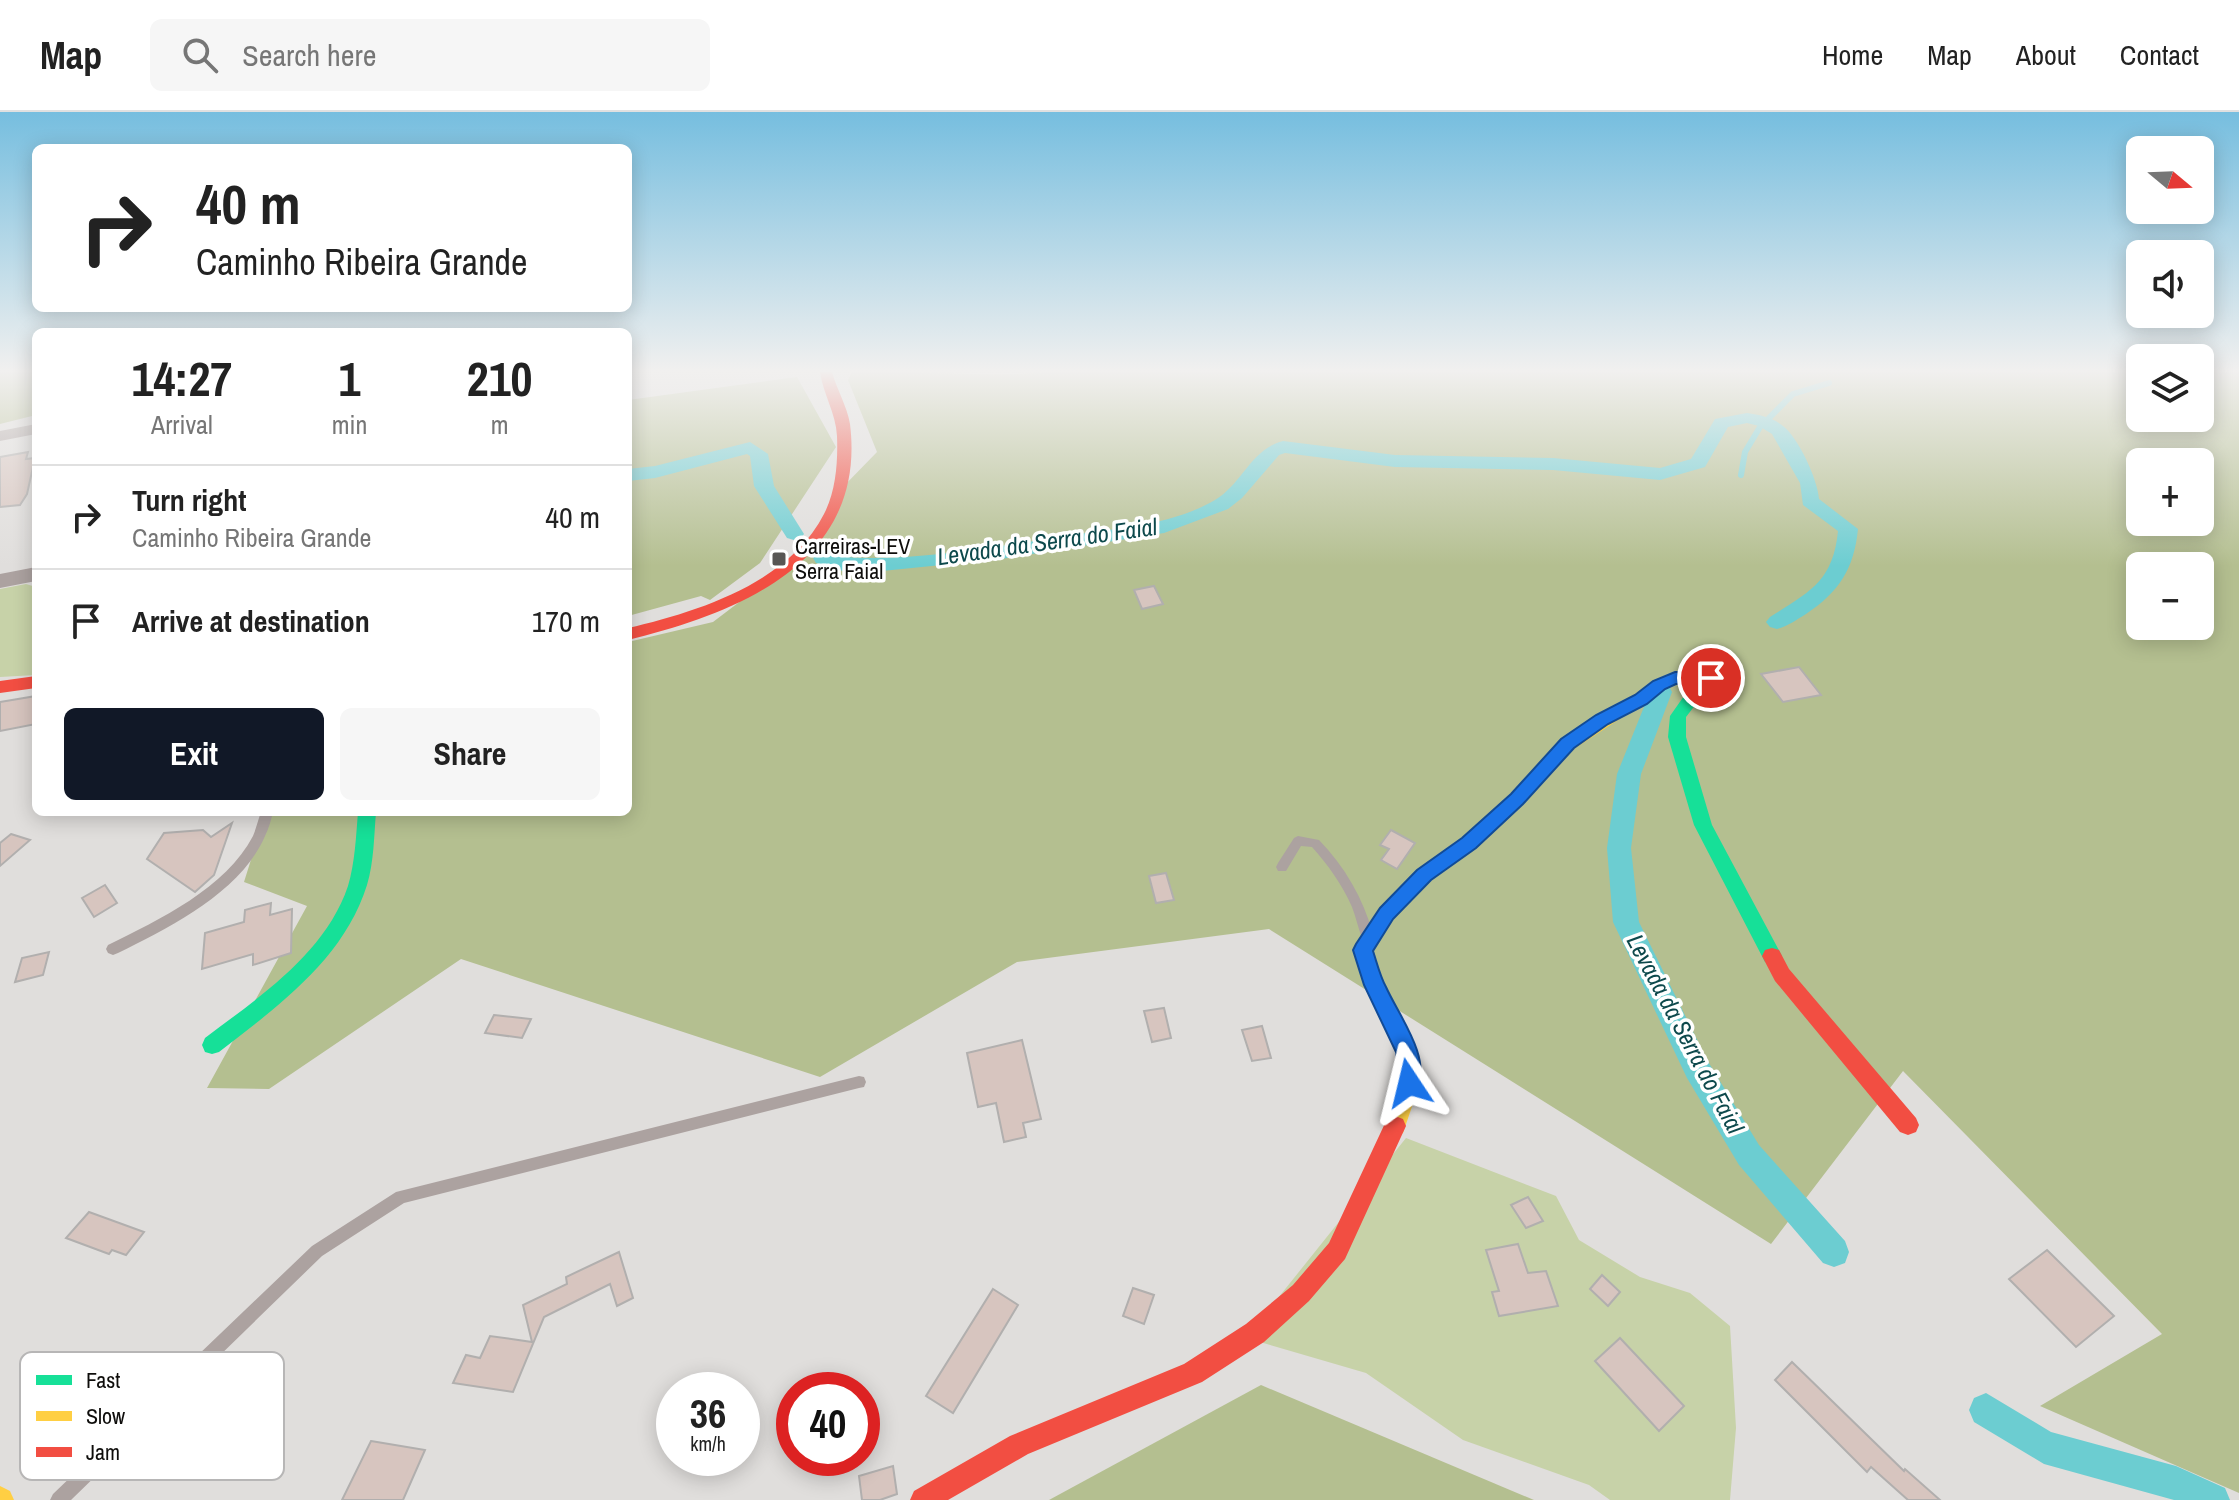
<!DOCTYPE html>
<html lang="en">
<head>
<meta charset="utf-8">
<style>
  body { margin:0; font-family:"Archivo Narrow",sans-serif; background:#f6f6f6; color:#222; height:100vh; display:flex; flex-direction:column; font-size:30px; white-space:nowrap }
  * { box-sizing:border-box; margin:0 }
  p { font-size:26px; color:#767676 }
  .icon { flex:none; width:44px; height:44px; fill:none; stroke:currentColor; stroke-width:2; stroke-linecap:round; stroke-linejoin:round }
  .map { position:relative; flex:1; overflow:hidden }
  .panel { position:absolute; left:32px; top:216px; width:600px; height:488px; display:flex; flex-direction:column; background:#fff; border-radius:12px; box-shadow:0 4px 20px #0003 }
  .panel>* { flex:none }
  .hud { position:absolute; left:32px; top:32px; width:600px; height:168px; border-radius:12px; box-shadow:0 4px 20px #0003; background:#fff; color:#222; overflow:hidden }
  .needle { width:52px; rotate:109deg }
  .fabs { position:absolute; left:2126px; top:24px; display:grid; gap:16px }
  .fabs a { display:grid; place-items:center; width:88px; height:88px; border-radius:12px; background:#fff; box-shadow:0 4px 20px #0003; font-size:40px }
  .speed { position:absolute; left:656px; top:1260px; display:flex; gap:16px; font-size:40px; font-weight:700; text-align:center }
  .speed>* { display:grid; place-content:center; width:104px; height:104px; border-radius:50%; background:#fff; box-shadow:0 4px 20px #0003; line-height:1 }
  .speed small { font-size:20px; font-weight:400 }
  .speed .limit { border:12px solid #d22; background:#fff; color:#111 }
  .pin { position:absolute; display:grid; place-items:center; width:68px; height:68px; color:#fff; margin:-34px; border:4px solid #fff; border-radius:50%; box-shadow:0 2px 8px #0007 }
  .me { position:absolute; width:88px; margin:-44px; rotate:350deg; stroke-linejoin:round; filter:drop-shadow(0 0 6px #0008) }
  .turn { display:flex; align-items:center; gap:28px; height:168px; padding:0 32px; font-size:36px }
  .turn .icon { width:104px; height:104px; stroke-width:2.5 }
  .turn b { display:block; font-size:56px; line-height:68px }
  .eta { display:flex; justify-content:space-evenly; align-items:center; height:136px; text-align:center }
  .eta b { font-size:48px; font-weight:800; line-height:56px }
  .button { display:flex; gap:16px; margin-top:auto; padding:16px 32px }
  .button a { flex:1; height:92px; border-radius:12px; background:#111827; color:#fff; font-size:32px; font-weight:800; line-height:92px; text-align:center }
  .button a+a { background:#f6f6f6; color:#222 }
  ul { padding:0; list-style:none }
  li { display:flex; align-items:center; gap:24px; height:104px; padding:0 32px; border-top:2px solid #e0e0e0 }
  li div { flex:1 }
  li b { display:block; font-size:30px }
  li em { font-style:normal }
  header { display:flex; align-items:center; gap:48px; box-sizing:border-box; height:112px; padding:0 40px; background:#fff; border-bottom:2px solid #e0e0e0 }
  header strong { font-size:38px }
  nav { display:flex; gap:44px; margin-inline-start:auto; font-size:28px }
  .search { width:560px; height:72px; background:#f6f6f6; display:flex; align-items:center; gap:20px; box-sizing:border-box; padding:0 28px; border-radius:12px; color:#767676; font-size:30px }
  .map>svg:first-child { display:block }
</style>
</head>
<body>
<header>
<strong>Map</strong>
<div class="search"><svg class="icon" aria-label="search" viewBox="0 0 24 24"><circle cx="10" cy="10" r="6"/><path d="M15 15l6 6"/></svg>Search here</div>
<nav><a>Home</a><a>Map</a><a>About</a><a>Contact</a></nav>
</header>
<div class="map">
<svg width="2239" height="1388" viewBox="0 0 2239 1388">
  <rect width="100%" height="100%" fill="#e0dedc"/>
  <g fill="#c7d2a8">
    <path d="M26,472L36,475V563L0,565V477Z"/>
    <path d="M1406,1026L1556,1084L1579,1128L1640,1165L1690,1181L1730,1214L1736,1316L1730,1388H1610L1589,1373L1463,1328L1366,1261L1246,1226Z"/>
  </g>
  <g fill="#b4bf90" fill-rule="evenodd">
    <path d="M0,260H36V303L0,312Z"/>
    <path d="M852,260C922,260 991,265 1060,260H2140V306H2200V260H2239V1381L2040,1294L2162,1222L1903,959L1771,1132L1269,817L1017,850L820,965L461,847L269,977L207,976L307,794L244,770L266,700H628V530L713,510L809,437L839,379L877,340L848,268ZM2140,350H2200V410H2140ZM2140,454H2200V514H2140Z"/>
    <path d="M797,265L836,335L760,451L710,488L701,484L628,504V288Z"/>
    <path d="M1261,1273L1534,1388H1049Z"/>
  </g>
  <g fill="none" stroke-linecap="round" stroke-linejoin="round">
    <g stroke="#6ccdd1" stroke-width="6">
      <path d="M1769,306L1793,282L1829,271"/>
      <path d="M1741,363L1745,340L1760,315"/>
    </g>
    <g fill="#6ccdd1" fill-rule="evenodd">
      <path d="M1747,301C1760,303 1772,305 1783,314C1798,325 1818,368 1819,387L1858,417C1854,457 1839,480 1806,502C1796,508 1788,514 1777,517L1770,515L1766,510L1770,505C1809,480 1833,470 1838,419L1803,393L1800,371L1772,322L1759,314L1747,311L1728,315L1705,355L1660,368L1553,358L1395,355L1285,341L1279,343L1242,386L1228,397L1164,421L1001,447L882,459H843L816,451L813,446L823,439C831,442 839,445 847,445C912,450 1001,434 1066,424C1115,416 1171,414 1215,388C1242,372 1251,337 1283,329L1395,343L1553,346L1660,356L1691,347L1715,307Z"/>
      <path d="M750,330L768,342L774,374L804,422L801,426L794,428L787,426L754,374L750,344L747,342L655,366L628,369V357L655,354Z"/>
      <path d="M1661,572L1669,574L1672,580L1641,662L1631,736L1639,810L1707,948L1759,1033L1845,1129L1849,1140L1845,1151L1834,1155L1823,1151L1739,1053L1687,966L1613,810L1607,736L1617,662L1650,580L1653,574Z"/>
      <path d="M1986,1281L2051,1320L2176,1354L2225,1376L2230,1388H2174L2044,1352L1974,1310L1969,1298L1974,1286Z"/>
    </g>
  </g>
  <g fill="#d7c5bf" stroke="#b1afae" stroke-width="2">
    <path d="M28,340L26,347L35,346L27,382L20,393L0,395V345Z"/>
    <path d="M1154,474L1163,492L1142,497L1134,478Z"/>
    <path d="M1799,555L1821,583L1783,590L1761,562Z"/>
    <path d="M36,584V612L0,619V590Z"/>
    <path d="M232,711L214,763L195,780L147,747L164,721L203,718L211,725Z"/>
    <path d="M1391,718L1415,731L1397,757L1381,748L1389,737L1380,733Z"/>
    <path d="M11,722L30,728L0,754V731Z"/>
    <path d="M1166,761L1174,788L1156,791L1149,764Z"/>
    <path d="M105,773L117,791L94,805L82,786Z"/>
    <path d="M271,791L270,803L292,797L291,841L253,853V842L202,857L205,821L244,810L245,798Z"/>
    <path d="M49,840L43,863L15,870L22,846Z"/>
    <path d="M1164,896L1171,926L1152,930L1144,899Z"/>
    <path d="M494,903L531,907L522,926L485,921Z"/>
    <path d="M1262,914L1271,946L1252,949L1242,918Z"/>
    <path d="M1022,928L1041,1007L1023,1011L1026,1025L1004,1030L996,991L978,995L967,941Z"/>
    <path d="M1528,1085L1543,1109L1526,1116L1511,1093Z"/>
    <path d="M89,1100L144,1120L126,1143L112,1138L109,1142L66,1126Z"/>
    <path d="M1518,1132L1528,1161L1546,1159L1558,1194L1499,1204L1492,1180L1499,1179L1486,1138Z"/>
    <path d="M2047,1138L2114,1204L2076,1235L2009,1167Z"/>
    <path d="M619,1140L633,1186L617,1194L610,1172L544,1205L513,1280L453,1271L466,1243L480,1246L490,1224L532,1230L523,1193L567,1172L566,1165Z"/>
    <path d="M1602,1163L1620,1180L1608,1194L1590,1177Z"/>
    <path d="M1133,1176L1154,1183L1144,1212L1123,1204Z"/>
    <path d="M993,1177L1018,1193L953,1301L926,1284Z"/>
    <path d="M1620,1226L1684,1294L1659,1319L1595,1249Z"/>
    <path d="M1792,1250L1904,1359L1905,1357L1940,1388H1908L1871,1355L1867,1360L1775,1268Z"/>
    <path d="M371,1329L425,1338L403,1388H342Z"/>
    <path d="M893,1354L897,1382L880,1388H862L859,1364Z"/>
  </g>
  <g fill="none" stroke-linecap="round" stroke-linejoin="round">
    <g fill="#aca2a0" fill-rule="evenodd">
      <path d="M261,700H273C271,708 269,716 265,724C241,780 170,815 118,841L113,843L108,841L106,837L108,833C159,808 226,776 253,724C256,717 258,708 261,700Z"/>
      <path d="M1298,724L1319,728C1345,755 1363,786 1373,822L1372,826L1367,827L1362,826C1358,816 1356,805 1352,795C1342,772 1328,753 1312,735L1301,734L1286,759H1278L1276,755L1278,751L1294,726Z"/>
      <path d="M859,964L864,965L866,970L864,975L859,976L404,1091L322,1144L71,1388H50L53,1382L312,1134L396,1080Z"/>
    </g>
    <g fill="#aca2a0" fill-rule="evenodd">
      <path d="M36,312V322L0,329V319Z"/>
      <path d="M36,455V469L0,476V462Z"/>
    </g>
    <g fill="#16e098" fill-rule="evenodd">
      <path d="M1675,560L1717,562L1726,579L1724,583L1696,592L1686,605V625L1712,713L1782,844L1779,850L1772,852L1765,850L1694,713L1668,625L1670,604L1684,584L1708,576L1706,572H1677L1659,579L1653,577L1651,573L1653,569Z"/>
      <path d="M358,700H376C374,724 374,750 367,773C344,847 278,894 219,940L212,942L205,940L202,933L205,926C259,885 325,842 348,774C355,751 356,724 358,700Z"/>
    </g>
    <g fill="#ffcf43" fill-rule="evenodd">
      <path d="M1659,567L1665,569L1667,573L1665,577L1574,637L1523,692L1476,736L1431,768L1393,808L1373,839L1384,872L1417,940L1420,971L1403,1021L1395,1024L1387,1021L1384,1014L1398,971L1397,940L1364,873L1353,838L1356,832L1379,796L1417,758L1462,726L1511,682L1562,627Z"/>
      <path d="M0,1374L10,1379L14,1388H0Z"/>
    </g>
    <g fill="#f24e42" fill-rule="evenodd">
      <path d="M820,260H832C837,278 847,294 850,312C867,450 739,501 628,528V516C697,500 789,471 824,402C836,379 838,350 837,324C836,301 823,282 820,260Z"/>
      <path d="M36,564V576L0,581V569Z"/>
      <path d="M1772,836L1779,838L1789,857L1916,1006L1919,1013L1916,1020L1908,1023L1900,1020L1775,869L1762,844L1765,838Z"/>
      <path d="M1395,1004L1403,1007L1406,1014L1345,1147L1309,1189L1264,1230L1202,1270L1028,1342L948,1388H910L914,1379L1010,1324L1184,1252L1246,1212L1293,1173L1329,1131L1387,1007Z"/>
    </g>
  </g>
  <linearGradient id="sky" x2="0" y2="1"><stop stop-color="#76bedf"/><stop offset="0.57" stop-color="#f1f0ef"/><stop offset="1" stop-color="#f1f0ef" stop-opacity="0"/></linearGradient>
  <rect width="2239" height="454" fill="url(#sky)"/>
  <path fill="#1a73e8" stroke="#114b97" stroke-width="2" d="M1675,560H1711L1720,566L1711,572H1676L1665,577L1647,592L1608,612L1574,636L1523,692L1476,736L1431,768L1393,807L1373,839C1377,851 1380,864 1386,875C1399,904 1432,946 1417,978L1409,981L1402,978L1396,940L1364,873L1353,838L1356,832L1380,796L1417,758L1462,726L1511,682L1561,627L1596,603L1635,583L1653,569Z"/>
  <rect fill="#585654" stroke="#fff" stroke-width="3" x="771" y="439" width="16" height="16" rx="4"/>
  <g text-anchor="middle" stroke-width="7" stroke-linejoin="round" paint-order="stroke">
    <g font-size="22" fill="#0e0d0b" stroke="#fff" text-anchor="start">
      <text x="795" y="442">Carreiras-LEV<tspan x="795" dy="25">Serra Faial</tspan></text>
    </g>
    <g font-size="24" font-style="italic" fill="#0d494c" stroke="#fff">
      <text transform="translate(1047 430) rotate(-8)" y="8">Levada da Serra do Faial</text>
      <text transform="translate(1685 922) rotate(62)" y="8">Levada da Serra do Faial</text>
    </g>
  </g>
  <rect x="20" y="1240" width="264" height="128" rx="12" fill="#fff" stroke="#b7b6b6" stroke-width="2"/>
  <rect x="36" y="1263" width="36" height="10" fill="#16e098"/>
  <rect x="36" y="1299" width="36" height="10" fill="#ffcf43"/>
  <rect x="36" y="1335" width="36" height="10" fill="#f24e42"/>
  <g font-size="22" fill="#0e0d0b">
    <text x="86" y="1276">Fast</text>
    <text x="86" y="1312">Slow</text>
    <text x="86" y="1348">Jam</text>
  </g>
</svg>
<div class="fabs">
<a><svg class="needle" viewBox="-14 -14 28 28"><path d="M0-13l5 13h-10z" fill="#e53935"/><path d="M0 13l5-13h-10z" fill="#767676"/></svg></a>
<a><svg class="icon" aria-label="sound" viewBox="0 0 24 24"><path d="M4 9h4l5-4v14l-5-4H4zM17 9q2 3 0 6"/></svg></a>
<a><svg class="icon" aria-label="layers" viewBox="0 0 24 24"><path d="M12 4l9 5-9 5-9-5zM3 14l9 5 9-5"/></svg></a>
<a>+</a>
<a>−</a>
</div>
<div class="speed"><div>36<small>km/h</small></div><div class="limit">40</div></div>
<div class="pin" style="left:1711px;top:566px;background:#d93025"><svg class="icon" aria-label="arrive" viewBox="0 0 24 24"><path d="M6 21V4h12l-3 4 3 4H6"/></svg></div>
<svg class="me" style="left:1409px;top:971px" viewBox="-20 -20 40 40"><path d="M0-17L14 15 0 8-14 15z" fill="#1a73e8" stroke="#fff" stroke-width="4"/></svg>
<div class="hud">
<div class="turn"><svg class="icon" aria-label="right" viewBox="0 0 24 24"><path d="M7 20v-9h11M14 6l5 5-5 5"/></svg><div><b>40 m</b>Caminho Ribeira Grande</div></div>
</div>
<section class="panel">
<div class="eta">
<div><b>14:27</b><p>Arrival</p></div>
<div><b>1</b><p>min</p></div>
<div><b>210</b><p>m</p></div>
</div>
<ul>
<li><svg class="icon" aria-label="right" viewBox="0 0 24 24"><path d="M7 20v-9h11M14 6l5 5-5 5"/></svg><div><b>Turn right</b><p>Caminho Ribeira Grande</p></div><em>40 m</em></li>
<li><svg class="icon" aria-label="arrive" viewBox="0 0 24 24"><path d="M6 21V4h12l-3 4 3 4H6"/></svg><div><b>Arrive at destination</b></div><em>170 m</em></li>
</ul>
<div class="button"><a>Exit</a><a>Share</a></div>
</section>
</div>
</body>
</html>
